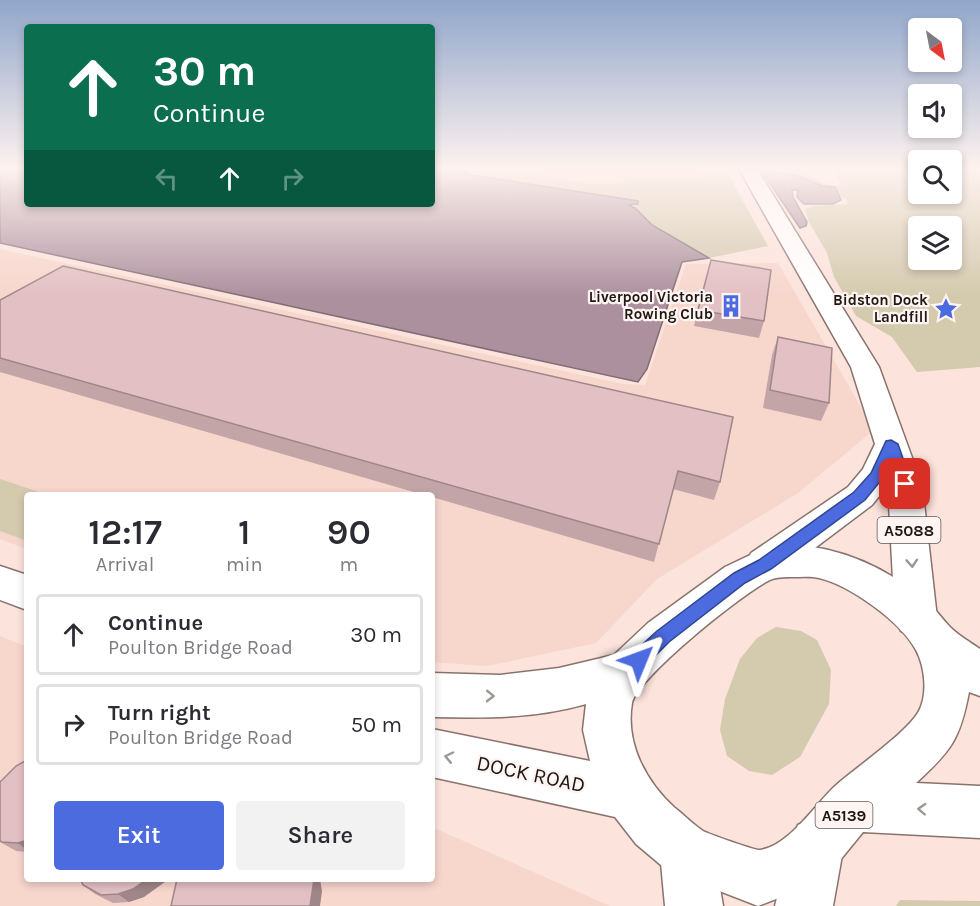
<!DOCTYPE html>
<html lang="en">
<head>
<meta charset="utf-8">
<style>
  body { margin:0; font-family:Karla,sans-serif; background:#f2f2f3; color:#2b2b33; height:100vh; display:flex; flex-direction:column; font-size:22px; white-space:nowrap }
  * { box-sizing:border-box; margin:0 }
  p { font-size:20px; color:#7c7c81 }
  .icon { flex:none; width:33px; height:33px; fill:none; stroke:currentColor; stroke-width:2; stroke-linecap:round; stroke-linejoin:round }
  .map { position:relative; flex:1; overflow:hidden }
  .panel { position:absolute; left:24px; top:492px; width:411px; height:390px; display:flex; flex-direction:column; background:#fff; border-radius:6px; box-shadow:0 3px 9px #0003 }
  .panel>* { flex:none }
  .top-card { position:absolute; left:24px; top:24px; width:411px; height:183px; border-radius:6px; box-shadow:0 3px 9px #0003; background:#0b6e4f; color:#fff; overflow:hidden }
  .needle { width:39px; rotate:148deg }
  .tools { position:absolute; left:908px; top:18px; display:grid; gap:12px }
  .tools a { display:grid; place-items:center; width:54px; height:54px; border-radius:6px; background:#fff; box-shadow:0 3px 9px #0003; font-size:30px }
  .pin { position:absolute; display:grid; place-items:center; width:51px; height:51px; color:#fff; margin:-26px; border-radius:12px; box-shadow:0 3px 9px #0006 }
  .me { position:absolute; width:66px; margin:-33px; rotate:46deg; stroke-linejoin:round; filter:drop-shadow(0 0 4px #0008) }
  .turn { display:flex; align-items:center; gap:21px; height:126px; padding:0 30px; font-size:27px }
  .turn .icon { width:78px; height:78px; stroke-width:2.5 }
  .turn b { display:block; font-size:42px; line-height:51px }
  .lanes { display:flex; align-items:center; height:57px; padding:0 30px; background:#0003; justify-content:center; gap:30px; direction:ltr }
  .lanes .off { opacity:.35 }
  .eta { display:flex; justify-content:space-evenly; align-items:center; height:102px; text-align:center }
  .eta b { font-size:36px; font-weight:600; line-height:42px }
  .button { display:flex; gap:12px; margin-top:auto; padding:12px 30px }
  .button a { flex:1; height:69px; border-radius:6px; background:#4b6bdf; color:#fff; font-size:24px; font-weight:600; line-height:69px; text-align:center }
  .button a+a { background:#f2f2f3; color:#2b2b33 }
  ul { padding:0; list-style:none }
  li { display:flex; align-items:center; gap:18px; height:81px; margin:0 12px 9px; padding:0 18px; border:3px solid #e1e1e2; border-radius:6px }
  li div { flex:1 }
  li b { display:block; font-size:22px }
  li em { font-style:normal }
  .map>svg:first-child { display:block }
</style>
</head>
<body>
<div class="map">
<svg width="980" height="906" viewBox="0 0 980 906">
  <rect width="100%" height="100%" fill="#fce3dc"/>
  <g fill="#f7d6cc">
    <path d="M468,169H725L744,203Z"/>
    <path d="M0,249L623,384L645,385L686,264L778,263L874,430L798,493L657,579L596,643L487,666L432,662V495H27V549L0,539Z"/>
    <path d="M0,636L27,647V879H432V827L610,906H0Z"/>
  </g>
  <g fill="#d4caae" fill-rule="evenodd">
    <path d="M468,169H508L589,184L625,183L624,177L701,178L698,169H725L768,246L709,258L652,225L635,208L638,204L465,174Z"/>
    <path d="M773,169H798L825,184L842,186L834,169H918V194H951V169H980V367L917,372L892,337L856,316L834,277L827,253L809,222L805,209L816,206L847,204L846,199L839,196L835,187L822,186L801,177ZM918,226H951V260H918Z"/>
    <path d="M0,479L48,495H27V541L0,531Z"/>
    <path d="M776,627L801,631L817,640L831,670L829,704L800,757L772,775L749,771L727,756L720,730L725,699L740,659L757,638Z"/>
    <path d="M900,900L980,901V906H896Z"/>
  </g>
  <g fill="#ad909e" stroke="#826c75" stroke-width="1.5">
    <path d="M0,169H27V204H432V169H468L465,174L638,201V204L628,205L635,208L652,225L709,258L682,262L647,369L638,382L0,243Z"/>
    <path d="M760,169L801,177L822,186L835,187L841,200L833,204H804L797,197L798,190H792L793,197L807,222L806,226L800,228Z"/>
  </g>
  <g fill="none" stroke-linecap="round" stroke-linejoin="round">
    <g stroke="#88736c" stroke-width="3">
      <g id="primary">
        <path d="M739,169H757L879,367L922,485L937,618L931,631L916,636L901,631L895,618L888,485L872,505L779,575L765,580L751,575L746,564L751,553L848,487L863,469L875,444L851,367Z"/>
        <path d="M817,817L836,825L844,844L833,906H775L790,844L798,825Z"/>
        <path d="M687,825L706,833L714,852L723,906H665L660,852L668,833Z"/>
      </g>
    </g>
    <g stroke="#88736c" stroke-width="3">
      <g id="trunk">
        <path d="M792,545C843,547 890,570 929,603C937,611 943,620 950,627C959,636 970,642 980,649V696L969,692C960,739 952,750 916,783L980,786V838L863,832L841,859L812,885L758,906L668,871L636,844L615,817L432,777V729L590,761L583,730L586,704C533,719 486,718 432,717V673L500,675L559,668L614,655L648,623L725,567L765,548ZM792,577C801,577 811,576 819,578C850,585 901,622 916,650C925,667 928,694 919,711C907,733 855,768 834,787C815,805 787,848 759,850C754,850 709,834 703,831C694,825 684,815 675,808C646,782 625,743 632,703C637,678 744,592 770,580C776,577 785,577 792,577Z"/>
        <path d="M0,566L27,575V610L0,600Z"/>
      </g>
    </g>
    <use href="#primary" fill="#fff" fill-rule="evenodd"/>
    <use href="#trunk" fill="#fff" fill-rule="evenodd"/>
  </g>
  <g fill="#c3a5a8">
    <path d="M0,300L720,482L714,500L673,489L654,562L432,497V495H424L0,372Z"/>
    <path d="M698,310L764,321L759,338L694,326Z"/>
    <path d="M778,337L829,403L821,421L763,408L772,355Z"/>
    <path d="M27,760V852L16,851L0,842V782Z"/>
    <path d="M83,885L144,897L129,902L113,903L95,894Z"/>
  </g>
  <g fill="#9f8688">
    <path d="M27,840V850L18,843Z"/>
    <path d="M147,879H169L144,897L129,902L118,894Z"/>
    <path d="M314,879H320L322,891L320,906H310Z"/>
  </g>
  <g fill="#e3c0c3" stroke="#9f8688" stroke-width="1.5">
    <path d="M711,260L771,270L764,321L698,310Z"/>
    <path d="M63,266L733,417L720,482L678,471L659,544L0,358V300Z"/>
    <path d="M778,337L832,348L829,403L770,390Z"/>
    <path d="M27,760V840L18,843L2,842L0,841V782L16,766Z"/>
    <path d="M80,879H147L133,889L118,894L101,895L83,885Z"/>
    <path d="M177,879H314L310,906H171Z"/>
  </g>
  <defs><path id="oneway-chevron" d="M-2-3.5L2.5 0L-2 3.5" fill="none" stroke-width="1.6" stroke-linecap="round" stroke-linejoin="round" transform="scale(1.5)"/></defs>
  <g stroke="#9a9795">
    <use href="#oneway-chevron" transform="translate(912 563) rotate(86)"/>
    <use href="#oneway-chevron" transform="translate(490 696) rotate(1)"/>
    <use href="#oneway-chevron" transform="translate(449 757) rotate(-168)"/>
    <use href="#oneway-chevron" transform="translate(922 809) rotate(-177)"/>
  </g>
  <linearGradient id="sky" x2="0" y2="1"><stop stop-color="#90a6ca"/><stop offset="0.57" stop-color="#fef2ef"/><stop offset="1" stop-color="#fef2ef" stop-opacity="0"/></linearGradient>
  <rect width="980" height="296" fill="url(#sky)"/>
  <path fill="#4b6bdf" stroke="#314691" stroke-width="1.5" d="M891,440L898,444L912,484L910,488H900L890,462L882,479L865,500L771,569L745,583L669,642L645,666L639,668L632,666L630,660L632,654L657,631L734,573L759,560L854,492L871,473L886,441Z"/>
  <defs>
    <g id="building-bare" transform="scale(1.8)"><path d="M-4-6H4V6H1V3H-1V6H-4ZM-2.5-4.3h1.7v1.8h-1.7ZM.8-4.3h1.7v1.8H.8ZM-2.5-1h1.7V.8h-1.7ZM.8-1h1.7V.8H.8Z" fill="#4b6bdf" stroke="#fef4f1" stroke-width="2.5" paint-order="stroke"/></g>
    <g id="sight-bare" transform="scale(1.8)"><path d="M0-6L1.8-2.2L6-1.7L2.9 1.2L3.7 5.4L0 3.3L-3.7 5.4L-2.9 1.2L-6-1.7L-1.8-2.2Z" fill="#4b6bdf" stroke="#fef4f1" stroke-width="2.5" paint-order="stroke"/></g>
  </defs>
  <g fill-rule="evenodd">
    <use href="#building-bare" x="731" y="306"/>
    <use href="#sight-bare" x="946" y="309"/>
  </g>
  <g text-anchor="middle" stroke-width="4.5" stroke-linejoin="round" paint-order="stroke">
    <g font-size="15" font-weight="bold" fill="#1f1714" stroke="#fef4f1" text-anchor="end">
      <text x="713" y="302">Liverpool Victoria<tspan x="713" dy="17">Rowing Club</tspan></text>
      <text x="928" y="305">Bidston Dock<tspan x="928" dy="17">Landfill</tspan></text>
    </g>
    <g fill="#fef4f1" stroke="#625956" stroke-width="1.5">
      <rect x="877.5" y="517" width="63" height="26" rx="4.5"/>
      <rect x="815.5" y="802" width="57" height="26" rx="4.5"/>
    </g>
    <g font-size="16" font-weight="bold" fill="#1f1714">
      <text x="909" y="536">A5088</text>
      <text x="844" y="821">A5139</text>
    </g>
    <g font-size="21" fill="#1f1714" stroke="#fef4f1">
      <text transform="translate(531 774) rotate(12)" y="7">DOCK ROAD</text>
    </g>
  </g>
</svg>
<div class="tools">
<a><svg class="needle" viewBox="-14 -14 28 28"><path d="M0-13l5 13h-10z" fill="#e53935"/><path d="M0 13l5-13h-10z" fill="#7c7c81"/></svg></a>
<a><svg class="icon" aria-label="sound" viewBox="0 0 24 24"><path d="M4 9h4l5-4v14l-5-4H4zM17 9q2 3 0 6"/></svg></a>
<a><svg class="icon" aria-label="search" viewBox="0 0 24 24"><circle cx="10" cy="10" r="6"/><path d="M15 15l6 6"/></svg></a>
<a><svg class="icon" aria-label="layers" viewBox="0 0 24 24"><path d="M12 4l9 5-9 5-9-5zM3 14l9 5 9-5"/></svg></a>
</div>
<div class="pin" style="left:905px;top:484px;background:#d93025"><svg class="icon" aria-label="arrive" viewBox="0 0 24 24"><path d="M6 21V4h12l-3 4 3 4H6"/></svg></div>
<svg class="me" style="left:639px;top:660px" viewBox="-20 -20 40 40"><path d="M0-17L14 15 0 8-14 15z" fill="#4b6bdf" stroke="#fff" stroke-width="4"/></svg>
<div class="top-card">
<div class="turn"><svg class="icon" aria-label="ahead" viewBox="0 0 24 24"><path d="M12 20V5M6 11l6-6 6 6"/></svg><div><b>30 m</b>Continue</div></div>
<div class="lanes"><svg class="icon off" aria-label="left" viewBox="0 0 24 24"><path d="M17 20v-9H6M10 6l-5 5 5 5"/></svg><svg class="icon" aria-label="ahead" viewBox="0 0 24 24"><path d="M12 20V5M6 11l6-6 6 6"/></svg><svg class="icon off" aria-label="right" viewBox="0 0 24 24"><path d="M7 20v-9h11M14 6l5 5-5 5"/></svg></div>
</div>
<section class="panel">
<div class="eta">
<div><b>12:17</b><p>Arrival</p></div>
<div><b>1</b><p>min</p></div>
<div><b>90</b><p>m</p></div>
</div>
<ul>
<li><svg class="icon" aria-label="ahead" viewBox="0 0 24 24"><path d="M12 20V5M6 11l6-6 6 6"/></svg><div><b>Continue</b><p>Poulton Bridge Road</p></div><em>30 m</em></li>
<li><svg class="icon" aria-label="right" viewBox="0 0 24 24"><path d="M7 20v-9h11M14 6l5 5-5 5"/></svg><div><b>Turn right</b><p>Poulton Bridge Road</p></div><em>50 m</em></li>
</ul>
<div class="button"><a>Exit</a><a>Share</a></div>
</section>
</div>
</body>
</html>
